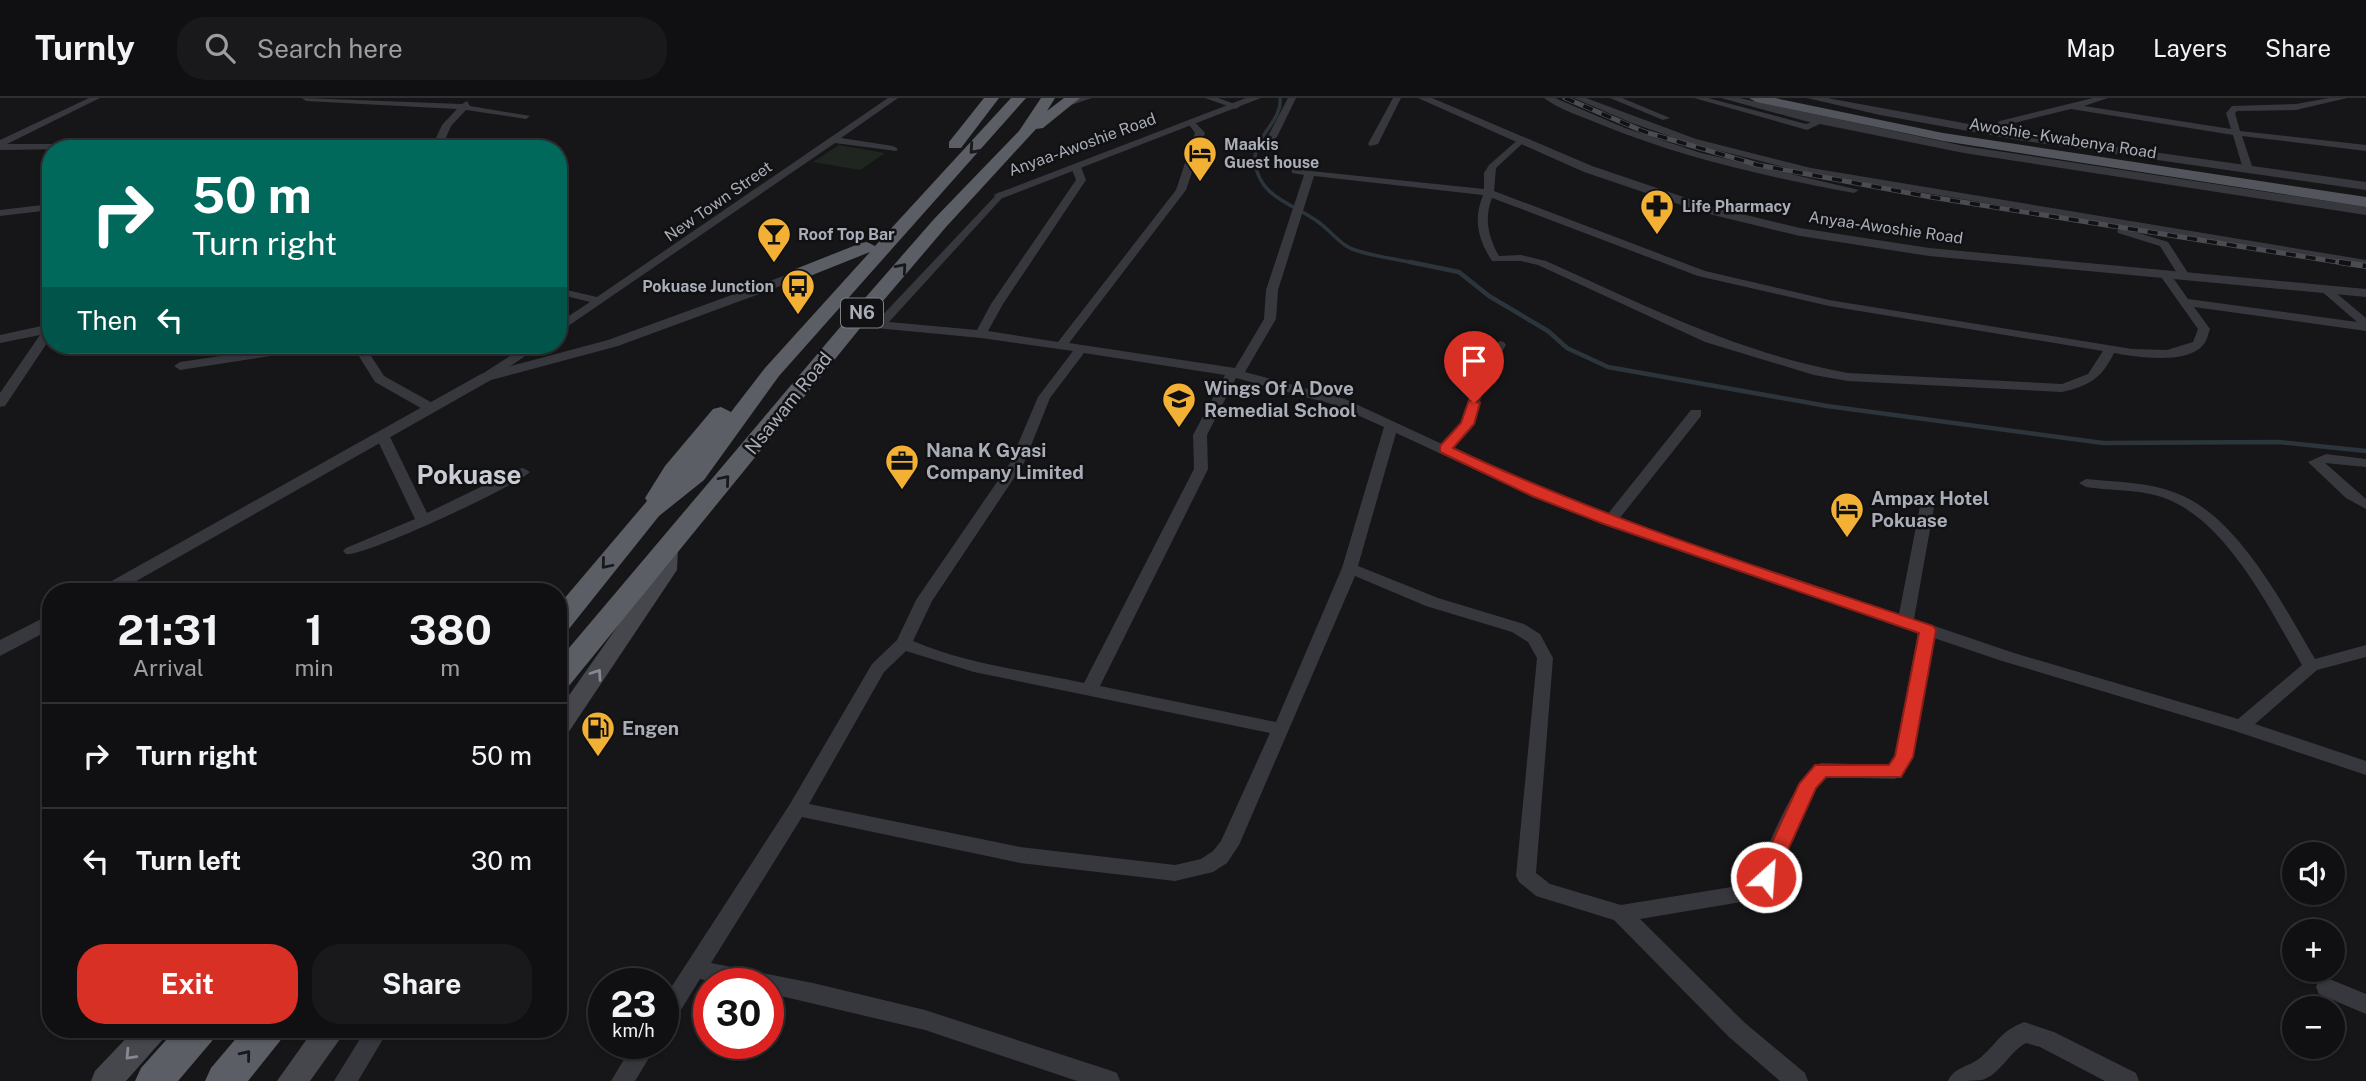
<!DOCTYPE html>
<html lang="en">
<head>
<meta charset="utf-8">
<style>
  body { margin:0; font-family:"Public Sans",sans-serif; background:#19191b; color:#f1f3f6; height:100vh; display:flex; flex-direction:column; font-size:26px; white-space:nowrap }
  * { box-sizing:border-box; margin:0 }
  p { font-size:23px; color:#9c9d9f }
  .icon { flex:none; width:38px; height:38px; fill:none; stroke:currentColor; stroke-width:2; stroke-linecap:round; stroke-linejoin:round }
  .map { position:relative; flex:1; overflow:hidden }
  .sheet { position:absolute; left:42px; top:485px; width:525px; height:455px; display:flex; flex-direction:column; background:#101012; border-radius:28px; box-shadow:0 2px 5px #0004,0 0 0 2px #303032 }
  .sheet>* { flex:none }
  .top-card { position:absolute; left:42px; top:42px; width:525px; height:214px; border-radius:28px; box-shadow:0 2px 5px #0004,0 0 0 2px #303032; background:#00695c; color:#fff; overflow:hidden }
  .fabs { position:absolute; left:2282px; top:744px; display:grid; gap:14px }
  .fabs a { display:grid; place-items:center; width:63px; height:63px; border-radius:50%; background:#101012; box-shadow:0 2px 5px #0004,0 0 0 2px #303032; font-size:35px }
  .speed { position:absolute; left:588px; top:870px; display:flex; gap:14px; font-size:35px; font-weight:700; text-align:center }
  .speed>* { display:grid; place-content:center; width:91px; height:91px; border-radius:50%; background:#101012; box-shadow:0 2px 5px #0004,0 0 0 2px #303032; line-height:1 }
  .speed small { font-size:18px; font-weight:400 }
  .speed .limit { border:10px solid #d22; background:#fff; color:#111 }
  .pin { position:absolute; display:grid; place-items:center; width:60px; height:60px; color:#fff; margin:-72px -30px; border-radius:50% 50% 50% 0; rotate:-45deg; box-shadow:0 0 7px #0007 }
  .pin .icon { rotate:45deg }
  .me { position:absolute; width:77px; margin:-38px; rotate:26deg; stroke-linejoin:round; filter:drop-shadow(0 0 5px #0008) }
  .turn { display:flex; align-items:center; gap:24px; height:147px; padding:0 35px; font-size:32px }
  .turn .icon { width:91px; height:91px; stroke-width:2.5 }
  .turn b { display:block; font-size:49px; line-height:60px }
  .then { display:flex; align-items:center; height:66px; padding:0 35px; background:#0003; gap:14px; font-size:26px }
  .eta { display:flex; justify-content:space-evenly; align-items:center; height:119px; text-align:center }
  .eta b { font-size:42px; font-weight:700; line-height:49px }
  .action { display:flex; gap:14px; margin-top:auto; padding:14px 35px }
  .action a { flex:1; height:80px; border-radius:28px; background:#d93025; color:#fff; font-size:28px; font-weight:700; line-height:80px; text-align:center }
  .action a+a { background:#19191b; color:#f1f3f6 }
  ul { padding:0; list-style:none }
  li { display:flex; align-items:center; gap:21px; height:105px; padding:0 35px; border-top:2px solid #303032 }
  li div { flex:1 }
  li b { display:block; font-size:26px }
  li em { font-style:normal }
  header { display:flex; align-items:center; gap:42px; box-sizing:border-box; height:98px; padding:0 35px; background:#101012; border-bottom:2px solid #303032 }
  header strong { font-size:33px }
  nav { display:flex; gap:38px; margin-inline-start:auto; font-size:24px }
  .search { width:490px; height:63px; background:#19191b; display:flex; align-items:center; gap:18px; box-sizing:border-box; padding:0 24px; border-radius:28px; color:#9c9d9f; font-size:26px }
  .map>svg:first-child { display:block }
</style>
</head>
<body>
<header>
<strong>Turnly</strong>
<div class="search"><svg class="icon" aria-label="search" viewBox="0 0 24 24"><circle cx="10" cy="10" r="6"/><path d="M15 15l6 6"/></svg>Search here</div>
<nav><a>Map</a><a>Layers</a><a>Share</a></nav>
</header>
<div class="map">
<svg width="2366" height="983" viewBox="0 0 2366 983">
  <rect width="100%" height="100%" fill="#161618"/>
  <path fill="#1e261f" d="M839,47L885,55L860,72L813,64Z"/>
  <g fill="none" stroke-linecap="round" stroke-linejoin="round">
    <path stroke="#2c353c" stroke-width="3.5" d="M1280,0C1283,23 1253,39 1255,63C1258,99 1293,106 1317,123C1330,132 1341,148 1355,152C1375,159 1398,161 1418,166"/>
    <path stroke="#2c353c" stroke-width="4.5" d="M1410,164L1459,174L1489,198L1548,233L1567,250L1608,269L1827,308L2103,345L2278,344L2366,353"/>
    <g fill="#37383d" fill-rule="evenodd">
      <path d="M89,0H100L7,46H64L67,47V51L0,52V42Z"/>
      <path d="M302,0L462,6L467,3L470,8L530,18L526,21L466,12L451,28L441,51H431L442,27L457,11L306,3Z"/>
      <path d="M888,0H898L841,40L893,48L898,51L896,53L835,45L558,235V225L590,204L558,196V190L597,199Z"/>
      <path d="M1078,0H1092L1068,8L1064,5Z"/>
      <path d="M1205,0H1218L1240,8L1236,11Z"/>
      <path d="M1288,0H1296L1277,39L1267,48H1261L1259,46L1268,38Z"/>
      <path d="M1393,0H1401L1378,46L1370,48L1368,46Z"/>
      <path d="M1544,0H1555L1625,30L1701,55L1859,92L1854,95C1768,79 1683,60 1602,27C1583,19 1560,12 1544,0Z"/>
      <path d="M1574,0H1586L1696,41L1811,70L2366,162V168L1811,76L1689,45L1632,25Z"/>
      <path d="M1610,0H1622L1670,20L1663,22Z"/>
      <path d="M1694,0H1708L1806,26L1819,21L1824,24L1807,32Z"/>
      <path d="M2093,0H2108L2084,8L2231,31L2226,15L2232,8L2296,6L2329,0H2347L2296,12L2237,13L2235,15L2240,33L2366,47V53L2242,38L2253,71L2248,74L2243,71L2233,37L2071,11L2006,27L2001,30L2003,34L1998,37L1991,29L2000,23Z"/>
      <path d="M1192,21L1205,35L1186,92L1069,245L1235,270L1264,221L1266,192L1304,77L1292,75V71L1484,91V75L1489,67L1521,39L1526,42L1524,44L1496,70L1494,93L1705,173L1829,202L2132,251L2167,252L2193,244L2198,231L2159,176L2161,174H2169L2188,201L2357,224L2319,191L2329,189L2366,220V233L2194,209L2210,231C2208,236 2207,243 2203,247C2187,267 2136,259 2114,255C2102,280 2089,288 2062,294L1848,283L1814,277L1705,244L1538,167L1521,163H1492C1478,141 1473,122 1483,97L1314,78L1278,192L1276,221L1245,274L1345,301L1442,346L1462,325L1473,283L1494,247L1500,243L1504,244L1506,247L1485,283L1475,326L1453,351L1542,392L1607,417L1691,312H1701V318L1619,421L1899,516L1922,398L1929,394L1934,395L1936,398L1914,521L2014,555L2238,621L2302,567C2271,513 2228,425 2167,401C2142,391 2112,393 2086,389L2079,385L2086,381C2116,384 2148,384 2176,395C2238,418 2283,507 2315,561L2366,547V559L2317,572L2255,626L2366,663V677L2235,633L2002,563L1934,540L1913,659L1900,679L1894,681L1826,679L1815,690L1767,795L1747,803L1640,821L1745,925L1805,975L1808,983H1780L1729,939L1614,822L1536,798L1519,784L1516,778L1537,560L1528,544L1512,534L1426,508L1355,478L1239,747L1227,765L1213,774L1175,783L1020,765L802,719L711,865L813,885L925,912L1109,972L1117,975L1120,983H1077L925,932L768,895V886H723L700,881L671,928L663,931V902L790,706L872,566L897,542L916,502L1010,365L1038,299L1073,253L981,240L854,228L848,224L854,220L877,223L999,94L1004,97L1003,99L889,224L977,232L991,206L1076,82L1071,69L1076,66L1081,69L1086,82L1003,206L988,233L1058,244L1176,92L1195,35L1187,24ZM1492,100L1698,178L1829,208L2103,253L2088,276L2062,286L1848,275C1741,256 1644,207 1546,163L1521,157L1499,158C1488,138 1484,121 1492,100ZM1084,255L1225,277L1193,337L1194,371L1084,585C1028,573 966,566 913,543L932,503L1024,365L1050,300ZM1236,280L1335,307L1384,329L1342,470L1276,624L1100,588L1208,371L1207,337ZM1396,335L1532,398L1605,426L1918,534L1895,658L1889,667L1821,665C1797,672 1764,758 1753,783L1744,787L1621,807L1550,786L1536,775L1553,560L1540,536L1524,526L1438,500L1358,468ZM906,553L974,574L1270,635L1221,743L1213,753L1201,761L1175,767L1020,749L809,706L884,574Z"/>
      <path d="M221,48H277L282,51H216Z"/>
      <path d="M51,106V112L0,118V112Z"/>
      <path d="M2122,130L2168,144L2190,178L2188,180H2180L2160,148L2118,135L2117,133Z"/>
      <path d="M51,226V239L5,308L0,309V295L40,237L0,245V237Z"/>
      <path d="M294,247H322L316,251L180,272L174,268L180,264Z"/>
      <path d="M352,247H364L384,278L436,307V313H426L375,284Z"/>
      <path d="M527,247H541L490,282H482V276Z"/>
      <path d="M382,333L389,337L427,415L518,371L523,370L530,374C516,388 362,460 346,456L343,453L346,450L415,421L375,337Z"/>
      <path d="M2326,356L2366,361V369L2325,365L2366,401V411L2346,400L2308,364Z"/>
      <path d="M558,668L566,669L569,674L566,679L558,682Z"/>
      <path d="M2327,880L2366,896V916L2319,896L2316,889L2319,882Z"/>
      <path d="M2024,924L2054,934L2136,975L2139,983H2105L2040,949L2026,945C2009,954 2001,976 1982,982C1973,983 1958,983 1948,983C1954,969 1969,969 1980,960C1998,945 1999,934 2024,924Z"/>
      <path d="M366,931H389L358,983H334Z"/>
      <path d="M634,945H658L635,983H611Z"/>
    </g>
    <g fill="#37383d" fill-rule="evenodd">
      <path d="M1246,0H1261L1003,100L993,97Z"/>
      <path d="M1418,0H1432L1592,68L1713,109L1800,130L1929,150L2366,191V199L1929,158L1800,138L1705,115L1584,74Z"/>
      <path d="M1721,0H1739L1964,48L2366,109V117L1964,55L1805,23Z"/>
      <path d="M1807,0H1827L2018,35L2366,84V92L2018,42L1880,17Z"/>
      <path d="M800,172L807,176L805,179L618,248L491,282L117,494H92L481,276L608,242Z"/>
      <path d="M51,516V531L0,558V542Z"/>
    </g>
    <g fill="#45474d" fill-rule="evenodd">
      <path d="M668,445L678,451L677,472L566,638L558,641V613L657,472L658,451Z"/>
      <path d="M135,931H169L164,940L126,983H91L95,973Z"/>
      <path d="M314,931H347L310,983H277Z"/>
    </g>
    <path fill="#53555c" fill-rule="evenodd" d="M1749,0H1775L1943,35L2366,99V109L1943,43L1756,4Z"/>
    <g fill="#5b5e65" fill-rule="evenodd">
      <path d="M984,0H999L961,50H949V44Z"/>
      <path d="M1011,0H1026L779,278L704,382L659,418L568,532L558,535V508L647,403L645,400L665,368L713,311L721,309L731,314L765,270L870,154L800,182L791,176L793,172L861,145L867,144L875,148Z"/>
      <path d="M1041,0H1055L1047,13L1064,0H1080L1043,30L1036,31L946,129L866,223L568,589L558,592V563L852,215L934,121L1019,33Z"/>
      <path d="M176,931H217L212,943L178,983H135L141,970Z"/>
      <path d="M244,931H285L280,943L248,983H205L211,970Z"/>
    </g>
    <g stroke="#4a4c52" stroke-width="5">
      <path id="rail-far1" d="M1565,0L1645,34L1758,67L1931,99L2350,166"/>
    </g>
    <g stroke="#4a4c52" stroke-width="6">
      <path id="rail" d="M2339,164L2366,168"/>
    </g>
    <use href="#rail-far1" stroke="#111113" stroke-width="3.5" stroke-dasharray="10" stroke-linecap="butt"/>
    <use href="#rail" stroke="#111113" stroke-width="4.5" stroke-dasharray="12" stroke-linecap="butt"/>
  </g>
  <defs><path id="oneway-chevron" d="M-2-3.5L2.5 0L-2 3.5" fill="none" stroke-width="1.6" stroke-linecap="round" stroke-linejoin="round" transform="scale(1.75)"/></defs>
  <g stroke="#18191b">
    <use href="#oneway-chevron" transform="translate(974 51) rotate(132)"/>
    <use href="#oneway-chevron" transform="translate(902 170) rotate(-49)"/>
    <use href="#oneway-chevron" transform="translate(725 382) rotate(-50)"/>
    <use href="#oneway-chevron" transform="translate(606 466) rotate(130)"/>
    <use href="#oneway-chevron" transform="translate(246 957) rotate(-51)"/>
  </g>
  <g stroke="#858993">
    <use href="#oneway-chevron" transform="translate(597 576) rotate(-56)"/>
    <use href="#oneway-chevron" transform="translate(130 957) rotate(133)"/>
  </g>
  <path fill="#d93025" stroke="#8d1f18" stroke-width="2" d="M1469,302L1480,305L1474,326L1453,350C1608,423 1771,473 1933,528L1936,532L1913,659L1901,679H1826L1816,690L1773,785H1759L1756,779L1799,686L1815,667H1889L1895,658L1919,535L1604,426L1532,398L1440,354V348L1461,325Z"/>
  <defs>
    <g id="hotel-pin" transform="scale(1.75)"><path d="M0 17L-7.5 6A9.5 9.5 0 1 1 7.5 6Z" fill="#f2b134" stroke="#111113"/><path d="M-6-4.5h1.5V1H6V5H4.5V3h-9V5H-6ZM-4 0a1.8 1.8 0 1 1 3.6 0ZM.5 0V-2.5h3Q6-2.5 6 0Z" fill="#111"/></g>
    <g id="pharmacy-pin" transform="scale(1.75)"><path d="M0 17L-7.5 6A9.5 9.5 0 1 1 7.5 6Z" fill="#f2b134" stroke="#111113"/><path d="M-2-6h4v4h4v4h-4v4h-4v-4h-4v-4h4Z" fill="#111"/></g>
    <g id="bar-pin" transform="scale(1.75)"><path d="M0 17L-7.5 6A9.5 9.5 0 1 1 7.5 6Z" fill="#f2b134" stroke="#111113"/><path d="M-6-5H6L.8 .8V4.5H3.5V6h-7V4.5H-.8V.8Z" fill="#111"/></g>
    <g id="bus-pin" transform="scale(1.75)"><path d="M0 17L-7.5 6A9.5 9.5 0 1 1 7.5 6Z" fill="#f2b134" stroke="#111113"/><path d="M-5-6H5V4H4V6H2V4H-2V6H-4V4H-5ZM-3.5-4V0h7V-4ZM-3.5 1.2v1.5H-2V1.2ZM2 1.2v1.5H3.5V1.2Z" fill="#111"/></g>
    <g id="school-pin" transform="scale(1.75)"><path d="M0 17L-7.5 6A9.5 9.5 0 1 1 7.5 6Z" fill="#f2b134" stroke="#111113"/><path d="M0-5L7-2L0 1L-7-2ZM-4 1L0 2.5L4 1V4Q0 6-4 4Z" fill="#111"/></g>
    <g id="office-pin" transform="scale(1.75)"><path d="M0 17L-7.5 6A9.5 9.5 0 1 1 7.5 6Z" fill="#f2b134" stroke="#111113"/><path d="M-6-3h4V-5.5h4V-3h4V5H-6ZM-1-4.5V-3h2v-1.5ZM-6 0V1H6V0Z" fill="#111"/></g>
    <g id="fuel-pin" transform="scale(1.75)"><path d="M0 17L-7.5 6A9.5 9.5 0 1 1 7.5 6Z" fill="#f2b134" stroke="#111113"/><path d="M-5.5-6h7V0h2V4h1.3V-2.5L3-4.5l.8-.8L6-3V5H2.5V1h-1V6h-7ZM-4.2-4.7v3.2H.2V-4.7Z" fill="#111"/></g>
  </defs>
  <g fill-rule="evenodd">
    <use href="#hotel-pin" x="1200" y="55"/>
    <use href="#pharmacy-pin" x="1657" y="108"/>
    <use href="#bar-pin" x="774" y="136"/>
    <use href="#bus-pin" x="798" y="188"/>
    <use href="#school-pin" x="1179" y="301"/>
    <use href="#office-pin" x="902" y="363"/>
    <use href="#hotel-pin" x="1847" y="411"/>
    <use href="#fuel-pin" x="598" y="630"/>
  </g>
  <g text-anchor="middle" stroke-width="5" stroke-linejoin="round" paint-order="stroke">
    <g font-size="16" fill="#a8adb8" stroke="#111113">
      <text transform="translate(2063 40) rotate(9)" y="6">Awoshie - Kwabenya Road</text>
      <text transform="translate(1082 46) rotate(-20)" y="6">Anyaa-Awoshie Road</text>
      <text transform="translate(718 103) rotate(-35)" y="6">New Town Street</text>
      <text transform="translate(1886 129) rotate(8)" y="6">Anyaa-Awoshie Road</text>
    </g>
    <g font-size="16" font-weight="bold" fill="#a8adb8" stroke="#111113" text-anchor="start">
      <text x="1224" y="52">Maakis<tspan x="1224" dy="18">Guest house</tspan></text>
      <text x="1682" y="114">Life Pharmacy</text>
      <text x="798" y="142">Roof Top Bar</text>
      <text x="774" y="194" text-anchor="end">Pokuase Junction</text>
    </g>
    <rect fill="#111113" stroke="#7b7e86" stroke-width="2" x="841" y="200.5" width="42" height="29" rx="5"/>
    <g font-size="18" font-weight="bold" fill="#a8adb8">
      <text x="862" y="221">N6</text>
    </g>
    <g font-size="19" font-weight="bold" fill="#a8adb8" stroke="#111113" text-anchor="start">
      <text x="1204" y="297">Wings Of A Dove<tspan x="1204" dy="22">Remedial School</tspan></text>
      <text x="926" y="359">Nana K Gyasi<tspan x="926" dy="22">Company Limited</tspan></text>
      <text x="1871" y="407">Ampax Hotel<tspan x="1871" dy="22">Pokuase</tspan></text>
      <text x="622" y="637">Engen</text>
    </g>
    <g font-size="19" fill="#a8adb8" stroke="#111113">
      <text transform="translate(788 305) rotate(-51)" y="7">Nsawam Road</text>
    </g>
    <g font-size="26" font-weight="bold" fill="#c9ccd4" stroke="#111113">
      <text x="469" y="386">Pokuase</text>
    </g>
  </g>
</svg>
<div class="fabs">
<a><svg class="icon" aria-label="sound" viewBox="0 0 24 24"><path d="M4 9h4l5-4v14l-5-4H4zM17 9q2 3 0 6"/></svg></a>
<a>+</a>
<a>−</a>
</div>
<div class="speed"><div>23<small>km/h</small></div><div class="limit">30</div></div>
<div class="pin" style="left:1474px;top:305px;background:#d93025"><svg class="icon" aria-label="arrive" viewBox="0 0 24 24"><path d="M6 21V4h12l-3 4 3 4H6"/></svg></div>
<svg class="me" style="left:1766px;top:779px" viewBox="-20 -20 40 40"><circle r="17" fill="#d93025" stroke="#fff" stroke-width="3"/><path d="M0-11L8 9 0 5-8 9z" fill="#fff"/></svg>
<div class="top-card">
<div class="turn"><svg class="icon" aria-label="right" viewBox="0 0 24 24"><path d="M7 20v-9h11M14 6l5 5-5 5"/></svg><div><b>50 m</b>Turn right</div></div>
<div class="then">Then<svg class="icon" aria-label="left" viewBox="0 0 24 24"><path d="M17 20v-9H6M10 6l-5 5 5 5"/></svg></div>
</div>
<section class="sheet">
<div class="eta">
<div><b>21:31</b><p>Arrival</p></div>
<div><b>1</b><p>min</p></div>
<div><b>380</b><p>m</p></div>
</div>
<ul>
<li><svg class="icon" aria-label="right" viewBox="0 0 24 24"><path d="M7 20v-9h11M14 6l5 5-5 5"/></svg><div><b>Turn right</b></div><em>50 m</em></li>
<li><svg class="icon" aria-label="left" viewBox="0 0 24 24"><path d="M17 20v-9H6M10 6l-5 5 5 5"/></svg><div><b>Turn left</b></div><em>30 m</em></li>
</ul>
<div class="action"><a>Exit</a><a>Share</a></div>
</section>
</div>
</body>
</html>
